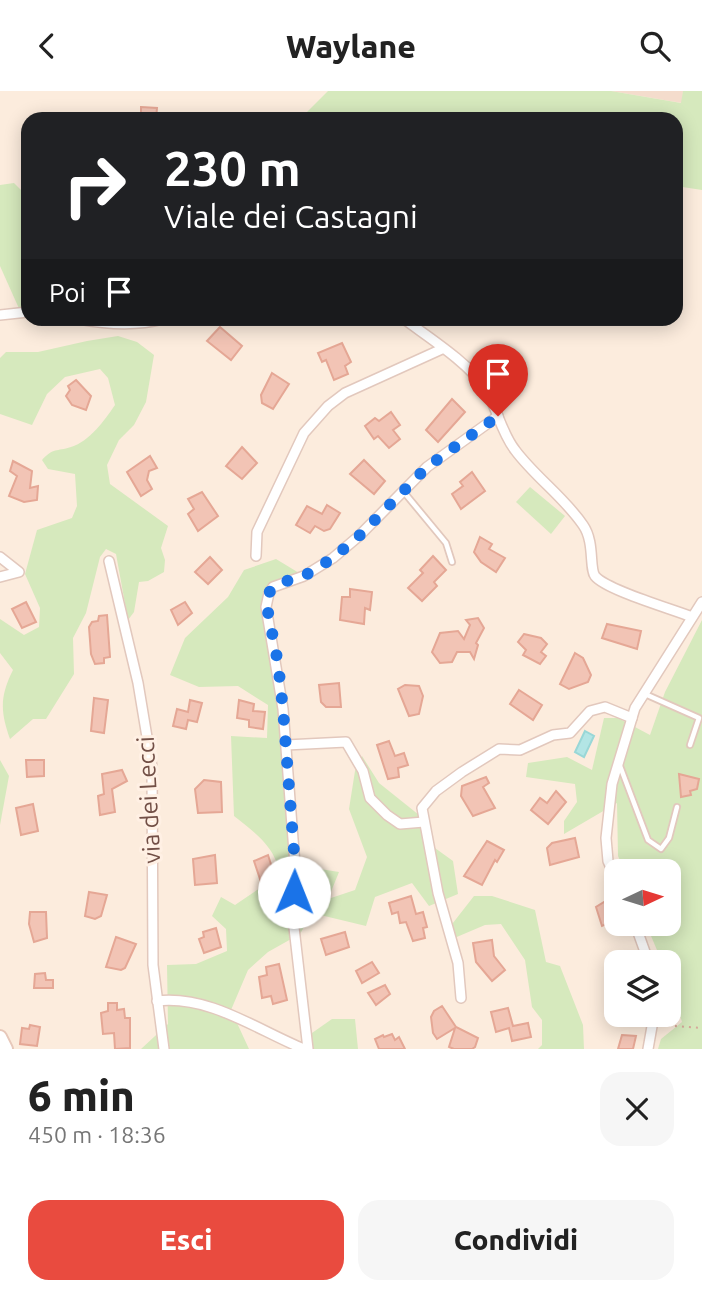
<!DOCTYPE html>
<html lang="it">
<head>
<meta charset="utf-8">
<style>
  body { margin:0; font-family:Ubuntu,sans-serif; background:#f6f6f6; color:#222; height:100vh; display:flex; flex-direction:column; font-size:26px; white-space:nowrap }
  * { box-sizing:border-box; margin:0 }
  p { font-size:23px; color:#767676 }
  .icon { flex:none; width:38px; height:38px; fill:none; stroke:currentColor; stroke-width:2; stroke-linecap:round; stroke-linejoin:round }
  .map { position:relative; height:958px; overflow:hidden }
  .sheet { display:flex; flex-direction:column; background:#fff; flex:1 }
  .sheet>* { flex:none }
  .banner { position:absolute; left:21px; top:21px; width:662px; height:214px; border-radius:21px; box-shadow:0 4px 18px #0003; background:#202124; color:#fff; overflow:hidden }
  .needle { width:46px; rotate:86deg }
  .fabs { position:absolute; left:604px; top:768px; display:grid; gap:14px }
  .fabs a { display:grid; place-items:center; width:77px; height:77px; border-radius:14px; background:#fff; box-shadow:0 4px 18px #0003; font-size:35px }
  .pin { position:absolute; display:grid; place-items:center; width:60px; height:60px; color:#fff; margin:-72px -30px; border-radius:50% 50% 50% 0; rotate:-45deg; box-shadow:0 0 7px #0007 }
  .pin .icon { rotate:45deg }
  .me { position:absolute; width:77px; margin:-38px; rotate:1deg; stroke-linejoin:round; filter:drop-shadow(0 0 5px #0008) }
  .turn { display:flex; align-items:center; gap:24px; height:147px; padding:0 28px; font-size:32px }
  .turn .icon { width:91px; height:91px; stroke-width:2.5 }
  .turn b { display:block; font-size:49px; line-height:60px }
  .then { display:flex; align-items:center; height:66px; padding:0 28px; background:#0003; gap:14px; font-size:26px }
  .round { display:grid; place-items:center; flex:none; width:74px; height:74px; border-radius:21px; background:#f6f6f6 }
  .head { display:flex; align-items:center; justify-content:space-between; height:119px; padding:0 28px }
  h1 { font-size:42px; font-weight:800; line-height:52px }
  .primary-button { display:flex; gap:14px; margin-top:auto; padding:14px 28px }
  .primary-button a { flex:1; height:80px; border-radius:21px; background:#e94b3f; color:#fff; font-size:28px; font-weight:800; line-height:80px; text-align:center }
  .primary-button a+a { background:#f6f6f6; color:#222 }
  header { display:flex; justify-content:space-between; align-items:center; height:91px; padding:0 28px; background:#fff; font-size:32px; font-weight:800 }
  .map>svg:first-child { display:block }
</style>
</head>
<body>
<header><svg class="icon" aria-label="back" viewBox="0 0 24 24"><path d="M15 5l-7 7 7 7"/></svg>Waylane<svg class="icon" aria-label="search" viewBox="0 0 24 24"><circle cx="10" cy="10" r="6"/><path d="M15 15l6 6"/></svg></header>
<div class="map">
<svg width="702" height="958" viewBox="0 0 702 958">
  <rect width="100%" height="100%" fill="#fcecdd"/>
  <path fill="#f4dccc" d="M611,0H683L682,12Z"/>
  <g fill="#d6e9bd">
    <path d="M328,0H611L681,12L683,0H702V99L676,95V28H300Z"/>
    <path d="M14,92L28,106V221L21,222L0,175V94Z"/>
    <path d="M118,245L137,251L154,264L146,311L134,334L119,349L107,374L110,393L168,435L161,457L165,469L164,481L148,490L139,491L134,521L128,529L116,463L106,458L100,466L86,522L73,547L74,583L46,628H33L10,648C0,620 0,605 13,579L0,562V528L24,544L39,536L40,517L25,483L37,439L72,427L77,415L75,383L48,378L42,369C54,356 56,361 71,356C90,350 104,330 115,314L108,287L100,278L65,286L47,303L32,334L0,323V267L6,261H38L87,250Z"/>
    <path d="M530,396L565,425L551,443L516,411Z"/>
    <path d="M276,468L304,485L269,502L277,572L295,774L339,781L328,808L355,799L367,766L349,718L355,680L362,665L379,692L424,728L428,752L453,770L458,803L429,815L412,792L375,806L366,835L312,822L300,843L268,861L248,879L231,919L249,958H141L168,933L167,874L196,873L227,860L226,838L212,825L221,806L235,814L260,797L280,792C280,759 258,744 234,725L231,645L267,647L268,614L238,595L199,596L170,584L185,547L228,506L244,479Z"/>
    <path d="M702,529V958H658L661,948L682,931L669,889L668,872L662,871L646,833H668V780H625L618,765L617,712L564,743V730L577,711L575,693L526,686L528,672L567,666L592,679L604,627H618L650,644L665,601Z"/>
    <path d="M0,669L9,685L0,734Z"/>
    <path d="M474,805H492L535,819L546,871L560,875L583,934L584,958H538L542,954V929L532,916L525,869L501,833L485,834L452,848L449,837Z"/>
    <path d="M332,928H355L358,958H309L312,942Z"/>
  </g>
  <path fill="#b3e5e5" stroke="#99d7d7" stroke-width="2" d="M585,640L594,645L584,666L575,661Z"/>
  <g fill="#f2c4b5" stroke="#e5a795" stroke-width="2">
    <path d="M141,16L157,17L156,28H141Z"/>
    <path d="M220,236L242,255L231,269L207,250Z"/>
    <path d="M342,252L351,271L345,275L348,283L334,289L326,269L322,271L318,262Z"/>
    <path d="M272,282L289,293L273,318L262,312L261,304Z"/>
    <path d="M76,289L91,305L86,319L72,314L66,305L70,299L68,295Z"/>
    <path d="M452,308L465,321L438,351L426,339Z"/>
    <path d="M391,321L400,334L393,339L400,348L389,357L378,345L374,348L365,335L375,327L379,330Z"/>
    <path d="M242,356L257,372L242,388L226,375Z"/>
    <path d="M150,365L157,377L149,380L147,389L152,398L141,405L127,381Z"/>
    <path d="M364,369L385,390L374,403L350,383Z"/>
    <path d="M13,370L32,380L30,397L38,395L37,409L24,411L9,405L17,385L10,380Z"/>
    <path d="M472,381L485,400L461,418L452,403L463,395L460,391Z"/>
    <path d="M202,401L218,425L198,440L188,423L194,418L188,408Z"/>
    <path d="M327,414L340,422L330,438L324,440L315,435L310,442L296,434L307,415L322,423Z"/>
    <path d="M480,446L492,453L489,458L505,467L496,481L481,471L474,461Z"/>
    <path d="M433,465L446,479L434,491L437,495L422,510L408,497L423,482L420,479Z"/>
    <path d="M210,466L222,479L208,493L195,481Z"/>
    <path d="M350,498L372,501L370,519L365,517L364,533L340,529L342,506H350Z"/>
    <path d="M26,511L36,531L22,537L12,518Z"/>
    <path d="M185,511L192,522L178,534L171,519Z"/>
    <path d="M107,524L110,566L104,567V572L95,573L91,563L89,536L92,531L98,530L99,525Z"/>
    <path d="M478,527L484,537L476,552L478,554L474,568L470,561H457L452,571L440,572L432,561L440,542L458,540L464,548L470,534L466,529Z"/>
    <path d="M607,533L641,540L637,558L602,547Z"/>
    <path d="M524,543L541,547L547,553L541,561L546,565L540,573L523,564L526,559L518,551Z"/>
    <path d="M575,562L583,567L591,584L588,591L569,598L560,593Z"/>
    <path d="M339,592L341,616H326L321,611L319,594Z"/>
    <path d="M405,594L419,595L423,605L419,623L409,625L398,598Z"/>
    <path d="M519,599L542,614L533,629L510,613Z"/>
    <path d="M94,607L108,609L104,642L91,640Z"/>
    <path d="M190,609L202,612L197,631L188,629L186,638L173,635L177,618L188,621Z"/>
    <path d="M239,609L254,613L253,620L265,621L263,638L249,636V629L237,627Z"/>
    <path d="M389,650L395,665L404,662L408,674L398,677L399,686L388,688L377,654Z"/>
    <path d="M26,669H44V685L27,686Z"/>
    <path d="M122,679L127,690L112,698L115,721L100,724L98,705L104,703L102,683Z"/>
    <path d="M679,683L699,688L697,698L690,700L691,704L681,706Z"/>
    <path d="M486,686L489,692L483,696L495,717L473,725L461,705L462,695Z"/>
    <path d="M204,689L221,691L222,721L198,722L195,698Z"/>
    <path d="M556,700L566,711L548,733L531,719L540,707L547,712Z"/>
    <path d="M33,713L38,740L21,744L16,717Z"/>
    <path d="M575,747L579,766L550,774L547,757L552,752Z"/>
    <path d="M487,750L504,759L497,771L495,769L482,794L464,785Z"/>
    <path d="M215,764L217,792L195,794L193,768Z"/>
    <path d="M268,764L275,786L261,791L254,770Z"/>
    <path d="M89,801L107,804L101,825L95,828L85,825Z"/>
    <path d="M411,805L416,823L423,821L427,836L423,837L425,847L413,850L406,831L400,832L398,821L392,823L389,812Z"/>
    <path d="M609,808L616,821V829L602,835L596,816Z"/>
    <path d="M30,821H46L47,847L34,851L29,833Z"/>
    <path d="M216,837L221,856L204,862L199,848L204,846L203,841Z"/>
    <path d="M345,841L349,856L326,864L321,848Z"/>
    <path d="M116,846L136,853L125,877L121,879L106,876Z"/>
    <path d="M492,849L494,865L505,879L492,890L476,871L473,852Z"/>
    <path d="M372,871L379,882L362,892L356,880Z"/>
    <path d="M279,873L287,909L273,913L271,905L262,907L259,886L267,884L266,876Z"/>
    <path d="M45,882L46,889H53V897H34L35,883Z"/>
    <path d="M385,894L390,903L376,914L368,902Z"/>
    <path d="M108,912H117V919L124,918L125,927H130V957L115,958L114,942L103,943L101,922L108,920Z"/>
    <path d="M442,915L456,936L478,947L475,956L472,958H454L449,956L455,937L437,948L433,942L431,926L434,920Z"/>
    <path d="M508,917L513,935L528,932L531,946L512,950L509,937L496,941L491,921Z"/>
    <path d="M30,934L40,936L37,955L20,953L22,937L29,938Z"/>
    <path d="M392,943L395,949L399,946L405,958H379L375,948L383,944L384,946Z"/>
    <path d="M622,944L636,945L633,958H618Z"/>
  </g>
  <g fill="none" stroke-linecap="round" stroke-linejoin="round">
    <g stroke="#e2c8bd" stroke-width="8">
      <g id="lane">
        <path d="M403,400L446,452L452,471"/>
        <path d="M645,603L699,627L690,654"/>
        <path d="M620,675L648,749L661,758L669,747L677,716"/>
      </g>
    </g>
    <g stroke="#e2c8bd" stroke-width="12">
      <g id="street">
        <path d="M0,224L28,221"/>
        <path d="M79,228C105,233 137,235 163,228"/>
        <path d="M404,228C428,246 469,272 485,297C497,317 501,341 515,359C535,386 564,406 583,434C595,451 589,477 595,485C606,499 672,518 692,526"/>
        <path d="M256,465L257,441L304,342L328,315L345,302L442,258"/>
        <path d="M0,466L19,481L0,486"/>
        <path d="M109,470L138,592L152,676L153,874L164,958"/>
        <path d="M286,654L346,651L363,680L370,707L387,724L400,733L424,731"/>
        <path d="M616,788L608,770L606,747L612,693L635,617L702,511"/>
        <path d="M635,833L649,872"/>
        <path d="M461,907L458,872L438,802L422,717L436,700L462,681L499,658L520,659L553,644L570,642L590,620L605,616L632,627"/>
        <path d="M157,910C210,904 257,939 304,958"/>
        <path d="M308,958L293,828L295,774L283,618L266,516L269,502L273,496L304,485L333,467L359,445L427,376L498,325"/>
        <path d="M648,958L654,924"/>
      </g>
    </g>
    <g stroke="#e7c8ba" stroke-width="16">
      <path id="secondary" d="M0,946L6,958"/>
    </g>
    <path stroke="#d6a799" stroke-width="2" stroke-dasharray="2 5" stroke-linecap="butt" d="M661,934L702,937"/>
    <use href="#lane" stroke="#fff" stroke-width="4.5"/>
    <use href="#street" stroke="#fff" stroke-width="9"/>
    <use href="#secondary" stroke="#fff" stroke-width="12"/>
  </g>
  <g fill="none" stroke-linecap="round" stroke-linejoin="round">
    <path stroke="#1a73e8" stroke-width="12" stroke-dasharray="0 21.6" d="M294,801L295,774L283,618L278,572L267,516L269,502L273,496L280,492L304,485L333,467L359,445L427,376L498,325"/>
  </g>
  <g text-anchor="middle" stroke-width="6" stroke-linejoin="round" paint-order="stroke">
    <g font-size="24" fill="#724f46" stroke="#fff0e4">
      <text transform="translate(149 709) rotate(-93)" y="8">via dei Lecci</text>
    </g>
  </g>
</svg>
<div class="fabs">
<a><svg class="needle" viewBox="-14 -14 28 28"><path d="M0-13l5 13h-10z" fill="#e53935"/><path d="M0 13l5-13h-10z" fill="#767676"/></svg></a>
<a><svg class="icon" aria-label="layers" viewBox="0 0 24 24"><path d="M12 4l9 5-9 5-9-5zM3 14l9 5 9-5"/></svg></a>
</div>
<div class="pin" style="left:498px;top:325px;background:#d93025"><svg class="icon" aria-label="arrive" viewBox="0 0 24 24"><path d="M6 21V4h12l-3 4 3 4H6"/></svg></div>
<svg class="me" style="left:294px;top:801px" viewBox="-20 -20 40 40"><circle r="19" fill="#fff"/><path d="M0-13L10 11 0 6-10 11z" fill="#1a73e8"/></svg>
<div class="banner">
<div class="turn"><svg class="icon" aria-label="right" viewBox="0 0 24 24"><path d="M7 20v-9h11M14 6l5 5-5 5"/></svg><div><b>230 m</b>Viale dei Castagni</div></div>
<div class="then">Poi<svg class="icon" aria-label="arrive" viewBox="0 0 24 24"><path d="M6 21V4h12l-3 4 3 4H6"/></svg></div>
</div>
</div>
<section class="sheet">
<div class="head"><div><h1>6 min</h1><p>450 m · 18:36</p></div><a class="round"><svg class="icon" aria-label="close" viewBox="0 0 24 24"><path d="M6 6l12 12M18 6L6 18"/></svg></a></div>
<div class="primary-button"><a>Esci</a><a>Condividi</a></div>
</section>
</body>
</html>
